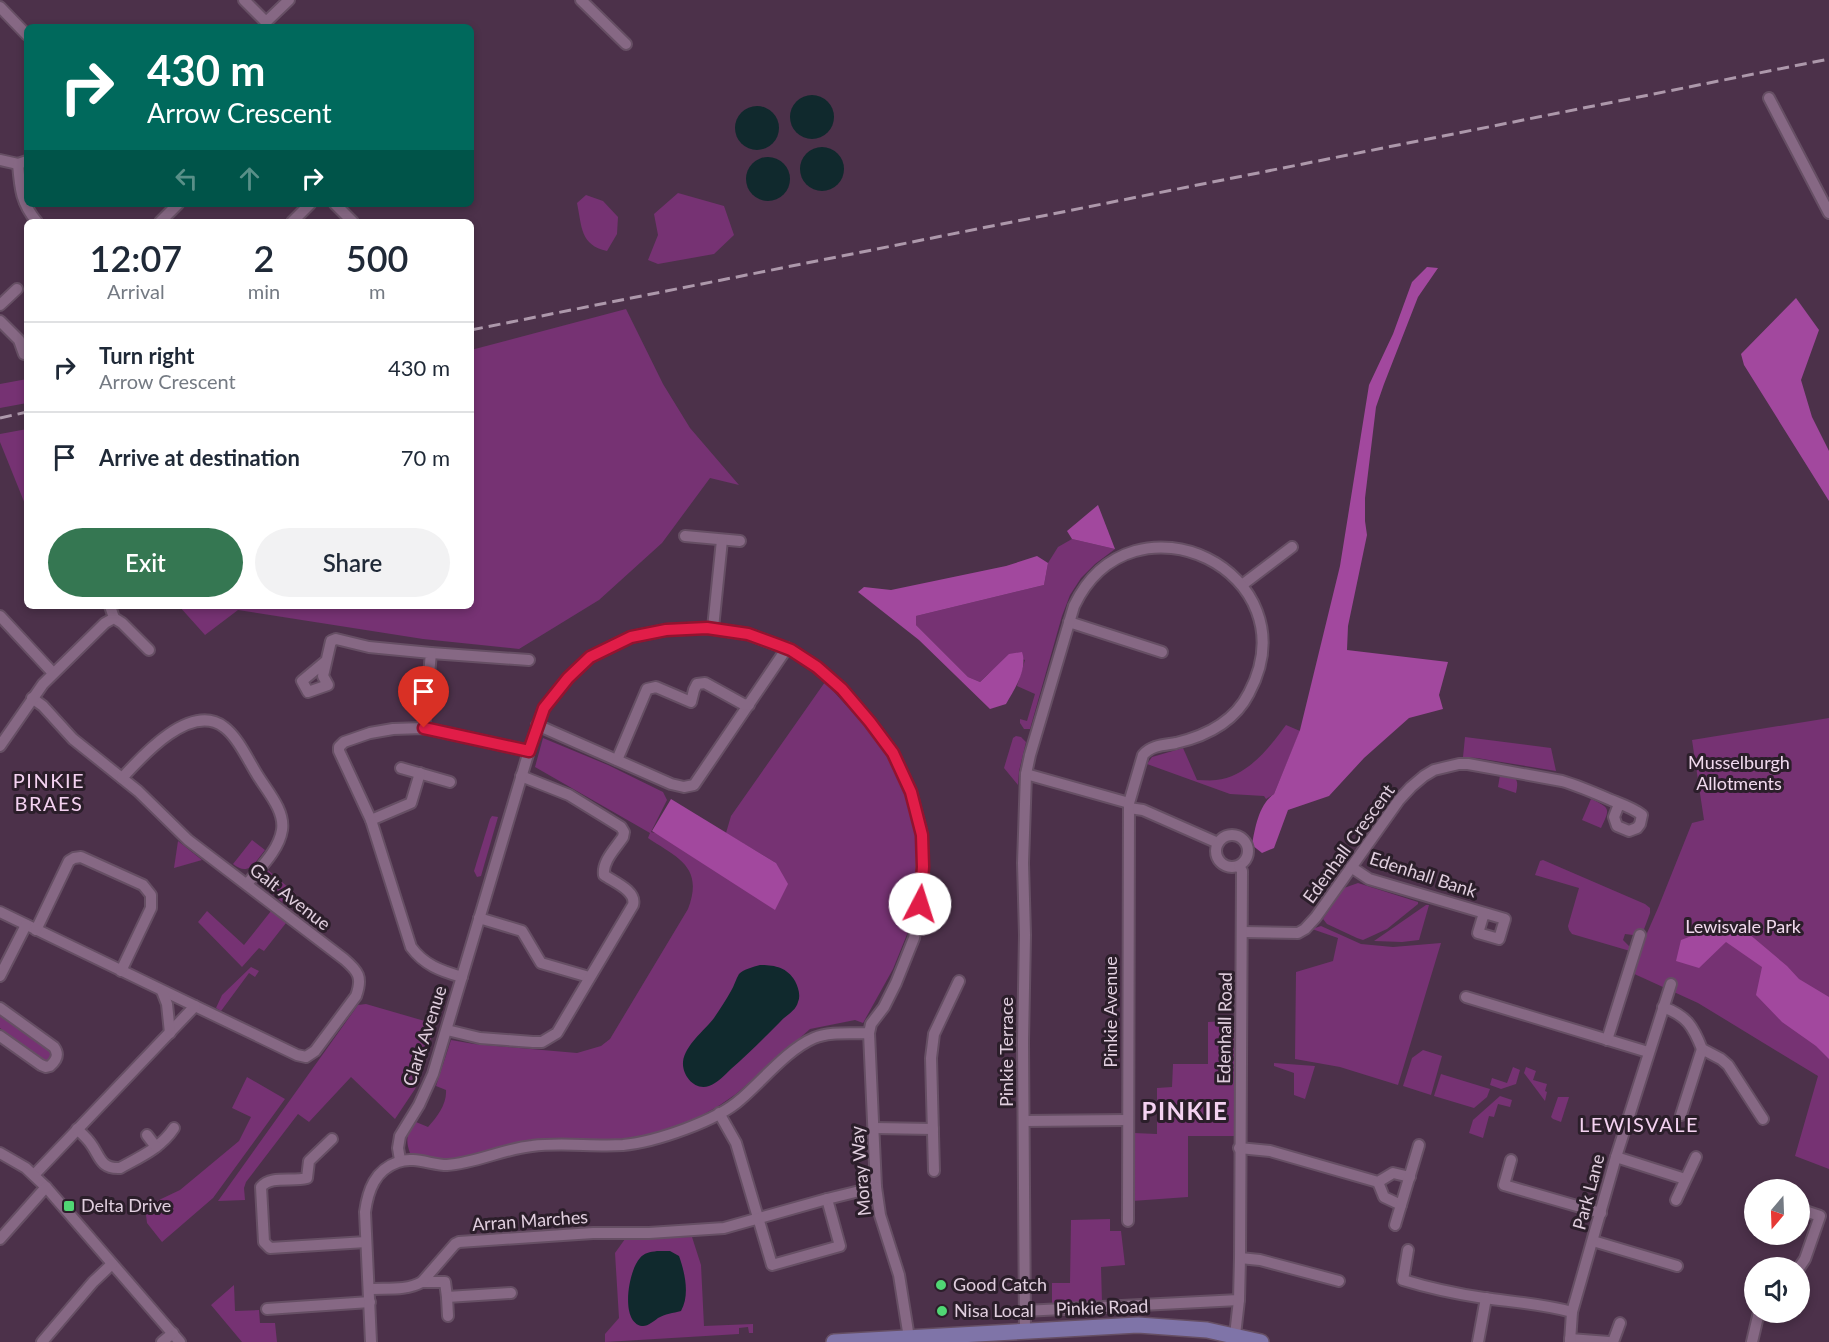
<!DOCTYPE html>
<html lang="en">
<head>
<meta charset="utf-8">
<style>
  body { margin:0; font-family:Lato,sans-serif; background:#f2f2f3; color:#1f2937; height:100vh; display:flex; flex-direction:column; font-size:22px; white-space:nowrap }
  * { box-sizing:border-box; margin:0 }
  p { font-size:20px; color:#747a83 }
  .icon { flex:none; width:33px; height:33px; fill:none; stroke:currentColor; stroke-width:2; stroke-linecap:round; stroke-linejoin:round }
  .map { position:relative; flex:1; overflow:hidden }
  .side { position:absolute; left:24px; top:219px; width:450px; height:390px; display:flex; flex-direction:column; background:#fff; border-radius:9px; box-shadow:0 3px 9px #0003 }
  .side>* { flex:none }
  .banner { position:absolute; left:24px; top:24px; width:450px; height:183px; border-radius:9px; box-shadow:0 3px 9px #0003; background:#00695c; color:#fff; overflow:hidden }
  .needle { width:39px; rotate:199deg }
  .buttons { position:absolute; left:1744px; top:1179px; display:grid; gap:12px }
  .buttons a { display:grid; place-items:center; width:66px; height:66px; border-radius:50%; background:#fff; box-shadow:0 3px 9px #0003; font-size:30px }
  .pin { position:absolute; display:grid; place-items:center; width:51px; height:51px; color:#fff; margin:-62px -26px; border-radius:50% 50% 50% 0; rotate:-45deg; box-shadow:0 0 6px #0007 }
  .pin .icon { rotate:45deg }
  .me { position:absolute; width:66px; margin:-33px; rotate:5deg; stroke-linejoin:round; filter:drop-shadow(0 0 4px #0008) }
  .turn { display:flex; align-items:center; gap:21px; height:126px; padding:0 24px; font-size:27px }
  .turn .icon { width:78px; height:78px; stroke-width:2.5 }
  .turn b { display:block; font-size:42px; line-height:51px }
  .lanes { display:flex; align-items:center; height:57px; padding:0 24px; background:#0003; justify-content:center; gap:30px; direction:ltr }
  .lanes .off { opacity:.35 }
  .eta { display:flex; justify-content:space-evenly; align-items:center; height:102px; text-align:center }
  .eta b { font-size:36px; font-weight:600; line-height:42px }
  .cta { display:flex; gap:12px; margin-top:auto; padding:12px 24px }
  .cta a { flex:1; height:69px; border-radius:36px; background:#357752; color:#fff; font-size:24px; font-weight:600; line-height:69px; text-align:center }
  .cta a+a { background:#f2f2f3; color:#1f2937 }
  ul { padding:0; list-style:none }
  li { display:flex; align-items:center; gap:18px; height:90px; padding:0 24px; border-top:2px solid #e0e1e3 }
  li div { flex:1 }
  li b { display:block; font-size:22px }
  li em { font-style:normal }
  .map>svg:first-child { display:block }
</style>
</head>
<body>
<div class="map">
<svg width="1829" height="1342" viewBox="0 0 1829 1342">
  <rect width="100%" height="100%" fill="#4c314a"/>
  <g fill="#763273">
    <path d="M678,193L724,206L734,235L714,254L658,264L648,260L658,235L654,214Z"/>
    <path d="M586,195L603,201L618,217L617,234L607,251C580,245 582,227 577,203Z"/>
    <path d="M626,309L663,384L690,428L739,485L710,478L662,543L599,600L519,649L423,639L238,610L205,635L179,606H471V350Z"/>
    <path d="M27,379V403L0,408V384Z"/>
    <path d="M27,429V509L0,442V434Z"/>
    <path d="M1072,539L1115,549L1095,564L1081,578L1070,595L1062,616L1030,729H1024L1020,723V719L1027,721L1035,694L1017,686L1025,660L1009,655C1000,665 989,672 980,682L968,677L916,625V616L1044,585L1048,563L1058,547Z"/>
    <path d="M825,682L881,744L903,787L918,839L916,912L893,969L863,1023L855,1020L810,1029L736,1094L720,1105L699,1117L656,1133L621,1139L545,1140L513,1144L454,1159H440L410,1153C405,1139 407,1134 416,1122L428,1127C437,1117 447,1104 446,1090L436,1086L451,1040L474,1044L577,1053L601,1046L610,1039L688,909C704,867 678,858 648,838L650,833L535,767L543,738L608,765L663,792L667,800L651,832L776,863L726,833L731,816Z"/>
    <path d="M1829,718V1169L1795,1156L1818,1076L1698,1003L1630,972L1658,908L1692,823L1704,820L1692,740Z"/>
    <path d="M1286,725L1300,731L1274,794L1266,799L1264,796L1230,794L1147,764L1152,757L1183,748L1197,780C1203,780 1210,781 1216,780C1247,777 1269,748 1286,725Z"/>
    <path d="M1016,736L1021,737L1026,742L1019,771L1018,785L1004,768L1013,738Z"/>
    <path d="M1465,737L1551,748L1556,771L1477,758L1463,757Z"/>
    <path d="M1500,775C1515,778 1520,776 1516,793L1498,787Z"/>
    <path d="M1591,799C1611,808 1610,809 1601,828L1582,820Z"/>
    <path d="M492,816L498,817L481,876L477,877L474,871L490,819Z"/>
    <path d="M252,840L265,850C255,862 249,877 233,864Z"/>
    <path d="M178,841L202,860L174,868Z"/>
    <path d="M1543,860L1645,904L1650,908V913L1643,932L1637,930L1633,935L1625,934L1623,940L1630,947V951L1572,934L1569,930L1568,926L1579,888L1535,875L1540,861Z"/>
    <path d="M268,870L296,894L287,906L264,887L262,877Z"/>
    <path d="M1358,883L1418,902V904L1387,929L1363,940L1357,938L1327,924L1323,919L1344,888Z"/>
    <path d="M1426,905H1429L1419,940L1402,942L1374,941Z"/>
    <path d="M207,911L244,945L271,911L286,923L264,951L259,948L242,967L198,922Z"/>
    <path d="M1321,926L1361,944L1393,947L1441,943L1398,1085L1340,1067L1295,1059L1296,972L1333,961L1338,938L1312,929Z"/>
    <path d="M251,967L259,971L255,977L249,973L221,1011L216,1008L222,995Z"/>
    <path d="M366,1004L435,1024L420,1076L415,1089L395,1119L351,1077L309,1122L298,1114L246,1182L244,1188L245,1200L218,1201L358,1005Z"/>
    <path d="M0,1011L2,1017L42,1046H49L52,1055L49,1060H39V1056L0,1028Z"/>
    <path d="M1229,1021L1236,1023L1235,1136H1188V1197L1132,1201L1134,1198L1132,1191L1134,1133L1157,1134V1088L1172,1087L1173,1064H1208V1022Z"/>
    <path d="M1423,1050L1442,1056L1431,1095L1403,1086L1412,1058Z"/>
    <path d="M1274,1063L1315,1066L1305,1099L1294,1095V1073L1274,1066Z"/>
    <path d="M1513,1067L1520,1070L1516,1084L1501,1089L1490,1085L1492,1078L1507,1083Z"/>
    <path d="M1526,1067L1536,1071L1533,1080L1547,1084L1545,1091L1547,1092L1545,1101L1524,1073Z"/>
    <path d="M1441,1074L1490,1089L1487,1097L1474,1108L1434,1096Z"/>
    <path d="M247,1077L285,1099L213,1198L162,1242L147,1223L146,1215L148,1209L152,1204L161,1199L180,1190L239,1141L251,1117L232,1108Z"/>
    <path d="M1500,1096L1512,1100L1510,1107L1498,1104L1494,1117L1489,1116L1483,1138L1469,1133L1473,1120Z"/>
    <path d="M1558,1097H1569L1561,1122L1553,1119L1551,1117Z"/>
    <path d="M1110,1219V1231H1121L1125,1265L1101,1267L1102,1302L1052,1304V1283H1070L1071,1220Z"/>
    <path d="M692,1237L701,1265L704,1326L753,1324V1333H749L748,1327L739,1328V1334L605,1342V1334L619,1318L615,1253L625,1239Z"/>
    <path d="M234,1285L235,1311L259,1310L260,1323H275L277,1342H242L211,1305Z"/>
  </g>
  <g fill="#a2489e">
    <path d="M1427,267L1438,268L1418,297L1384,384L1376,407L1365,498V521L1367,535L1348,626L1347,650L1448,662L1439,695L1443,709L1409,718L1364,758L1329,796L1288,810L1274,848L1262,853L1252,845C1255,828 1259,804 1274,794L1300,730L1340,566L1369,385L1393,334L1412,282Z"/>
    <path d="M1796,298L1819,330L1801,380L1812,417L1829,451V501L1744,365L1741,354Z"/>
    <path d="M1098,505L1115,549L1072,539L1067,531Z"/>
    <path d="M1037,556L1048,563L1044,585L916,616V625L968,677L980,682L1009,654L1022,652C1028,669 1014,690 1006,704L990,709L919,640L858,592L864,587L891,590L1006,566Z"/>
    <path d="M671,799L776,863L788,884L775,910L652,831Z"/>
    <path d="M1736,923L1787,966L1799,979L1829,997V1059L1816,1046L1782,1022L1756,995L1762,967L1726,942L1699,968L1676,961L1681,940L1710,929Z"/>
  </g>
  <g fill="#10292d">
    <circle cx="812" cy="117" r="22"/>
    <circle cx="757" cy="128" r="22"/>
    <circle cx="822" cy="169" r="22"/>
    <circle cx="768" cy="179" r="22"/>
    <path d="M760,965C774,965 787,967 795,981C798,987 801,995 798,1002C796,1011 786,1015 780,1022C764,1038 748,1054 731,1069C725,1075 717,1083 709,1086C695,1091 682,1076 683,1062C685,1045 704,1031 714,1018C720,1009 726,1000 731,991C734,986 736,979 739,974C744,969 753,967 760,965Z"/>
    <path d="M657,1251H670L679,1256C685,1273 690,1295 681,1311C673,1313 665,1314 658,1318C654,1321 647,1327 642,1326C619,1322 629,1269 640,1258C644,1253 650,1252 657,1251Z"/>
  </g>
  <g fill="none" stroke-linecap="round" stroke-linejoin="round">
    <g stroke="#664f64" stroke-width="14">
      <g id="street">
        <path d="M244,0L266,22L289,0"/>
        <path d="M581,0L626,44"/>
        <path d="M0,7L27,35"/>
        <path d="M1769,98L1829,213"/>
        <path d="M0,160L18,164L27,161"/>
        <path d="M18,164C20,188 21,203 37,222"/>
        <path d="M335,204L353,222"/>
        <path d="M160,222L178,204"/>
        <path d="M292,222L310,204"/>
        <path d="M0,305L17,289"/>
        <path d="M0,321L19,340L24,354"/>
        <path d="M685,536L740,541"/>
        <path d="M1242,585L1292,547"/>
        <path d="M110,606L114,618L122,623L149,650"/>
        <path d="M0,616L53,673"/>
        <path d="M1069,622L1162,652"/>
        <path d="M713,628L722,540"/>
        <path d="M431,653L529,660"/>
        <path d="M326,661L302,681L308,692L328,685L323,676L331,641L336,639L369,647L431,653L424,728"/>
        <path d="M32,698L43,706L73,739L138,791L188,840L344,959C358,971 363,977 356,996L315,1051L306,1057L297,1055L195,1006"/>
        <path d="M537,725L671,784L684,787L694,785L787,648"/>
        <path d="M0,746L43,684L105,623L114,618"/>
        <path d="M617,760L647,689L656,687L691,702L694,690L697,684L705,683L743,704L749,705"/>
        <path d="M401,768L450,782"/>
        <path d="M1026,774L1129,803"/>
        <path d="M122,778C143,755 191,702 224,727C238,737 249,762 258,776C268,792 285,811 282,830C279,850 260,868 247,884"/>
        <path d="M1129,808L1143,810L1218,843"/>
        <path d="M371,820L411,803L420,773"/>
        <circle cx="1232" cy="851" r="16"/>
        <path d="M1351,867L1369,879L1505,919L1499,939L1478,933L1484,913"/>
        <path d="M0,912L195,1006L34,1175"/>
        <path d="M479,918L522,931L541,963L589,977"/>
        <path d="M36,930L69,861L74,858L81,857L143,885L151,895V908L121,971"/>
        <path d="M1242,932L1298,933L1305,929L1316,917L1399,800L1411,787L1424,776L1434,770L1459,764H1468L1562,781C1579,786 1595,793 1611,800C1621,804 1633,808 1642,815L1640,824L1637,828L1629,831L1617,826L1614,817L1619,804"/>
        <path d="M0,976L26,925"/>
        <path d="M462,977C441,971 424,965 411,947L371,820L339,751V747L344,742L370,733L393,729L424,728L529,751"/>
        <path d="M162,991L167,1004L170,1033"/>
        <path d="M1466,997L1648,1052"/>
        <path d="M1663,1007C1687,1016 1693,1026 1702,1049L1721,1059L1728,1065L1763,1119"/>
        <path d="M0,1008L54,1047C59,1054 57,1060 50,1066L46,1067L41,1065L0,1036"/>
        <path d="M447,1030L480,1038L533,1042H542L557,1033L633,905C637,891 614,882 604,875C602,861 616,848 623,837L624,832L621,827L569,795L521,776"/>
        <path d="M1607,1040L1640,935"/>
        <path d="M719,1113L736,1143L772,1265L840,1246L827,1199"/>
        <path d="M1681,1115L1702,1049"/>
        <path d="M1024,1121L1127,1120"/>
        <path d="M874,1128L933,1129"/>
        <path d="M77,1129C82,1134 87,1138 91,1144C100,1156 100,1169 120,1168C140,1157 161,1148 174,1128"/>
        <path d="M147,1135L156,1147"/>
        <path d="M332,1139L309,1161L307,1178C292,1182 271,1175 261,1187L264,1242L270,1248L366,1242"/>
        <path d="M1239,1148L1270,1151L1378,1182L1393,1173L1410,1177"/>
        <path d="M0,1153L26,1168L46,1187L180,1342"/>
        <path d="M1616,1157L1685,1179"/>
        <path d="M400,1160L398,1148L400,1136L419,1105L433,1074L529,751L544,708L568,678L590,657L631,637L666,630L707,628L748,634L791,650L817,667L842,689L870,722L893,753L911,792L922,835V891L914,938L896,983L884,1007L871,1024L869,1033L876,1187L880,1215L899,1275L909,1338"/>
        <path d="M1511,1160L1504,1185L1601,1213"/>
        <path d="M934,1171L931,1058L934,1034L959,981"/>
        <path d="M1378,1182L1384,1197L1401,1205"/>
        <path d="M1676,1200L1696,1157"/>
        <path d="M1395,1225L1419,1145"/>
        <path d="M0,1239L46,1187"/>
        <path d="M1593,1241L1677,1266"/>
        <path d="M1408,1250L1403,1280C1429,1288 1457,1294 1484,1298C1513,1302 1544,1304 1572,1312"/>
        <path d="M1240,1258L1260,1260L1339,1281"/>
        <path d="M1799,1268L1805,1259L1820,1216L1808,1212"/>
        <path d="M422,1282H445L447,1297L511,1293"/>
        <path d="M370,1289C387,1288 406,1291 422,1282L455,1244L459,1242L593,1233H649L724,1228L827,1199L876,1187"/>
        <path d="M447,1297L448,1316"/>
        <path d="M267,1309L370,1302"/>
        <path d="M1024,1311L1239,1300"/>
        <path d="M1025,1331L1023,1042L1025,935L1023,863L1026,774L1030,755L1074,606C1132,484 1313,572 1249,693C1235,721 1206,736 1176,743C1165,745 1151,745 1143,755L1129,803L1128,1221"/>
        <path d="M1235,1335L1239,1300L1240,1258L1242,871L1239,866"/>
        <path d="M1570,1339L1609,1342"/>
        <path d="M42,1342L93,1282L112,1264"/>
        <path d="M162,1342L173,1333"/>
        <path d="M371,1342L365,1212C368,1190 375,1170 398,1162C413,1156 432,1165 447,1165C476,1163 503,1149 532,1146C562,1142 593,1147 623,1145C655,1142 717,1121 741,1099C763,1080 788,1049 814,1038C830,1031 852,1034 869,1033"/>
        <path d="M1478,1342L1486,1298"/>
        <path d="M1570,1342L1572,1312L1616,1157L1671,984"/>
        <path d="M1613,1342L1620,1323"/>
        <path d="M1752,1342L1759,1312"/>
      </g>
    </g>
    <g stroke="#664f64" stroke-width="18">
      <path id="secondary" d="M834,1342L1138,1325L1207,1330L1261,1342"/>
    </g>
    <use href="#street" stroke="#866884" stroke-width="10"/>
    <use href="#secondary" stroke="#7f74a8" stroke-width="15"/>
    <g stroke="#ad98ab" stroke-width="3" stroke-dasharray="12 6" stroke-linecap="butt">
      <path d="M471,330L1829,59"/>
      <path d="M0,418L27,412"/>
    </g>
  </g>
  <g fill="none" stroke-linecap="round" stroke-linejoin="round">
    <g stroke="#92132f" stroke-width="15">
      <path id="route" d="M424,728L529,751L544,708L568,678L590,657L631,637L666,630L707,628L748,634L778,645L791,650L817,667L842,689L870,722L893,753L911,792L922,835L923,867L920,904"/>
    </g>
    <use href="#route" stroke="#e11d48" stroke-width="10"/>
  </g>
  <g fill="#50d674" stroke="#2b1e2a" stroke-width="2">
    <rect x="63" y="1200" width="12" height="12" rx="3"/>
    <circle cx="941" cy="1285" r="6"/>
    <circle cx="942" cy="1311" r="6"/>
  </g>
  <g text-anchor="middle" stroke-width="6" stroke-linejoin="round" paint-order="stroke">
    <g font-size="18" fill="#f1daee" stroke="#2b1e2a">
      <text x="1739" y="769">Musselburgh<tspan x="1739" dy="21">Allotments</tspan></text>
      <text x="1743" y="933">Lewisvale Park</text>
    </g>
    <g font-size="18" fill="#e0cede" stroke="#2b1e2a">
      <text transform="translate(1349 844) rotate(-54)" y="6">Edenhall Crescent</text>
      <text transform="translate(1423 875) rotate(18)" y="6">Edenhall Bank</text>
      <text transform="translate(290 897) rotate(38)" y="6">Galt Avenue</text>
      <text transform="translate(1111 1012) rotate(-90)" y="6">Pinkie Avenue</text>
      <text transform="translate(1225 1028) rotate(-89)" y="6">Edenhall Road</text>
      <text transform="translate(425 1036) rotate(-72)" y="6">Clark Avenue</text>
      <text transform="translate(1007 1052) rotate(-90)" y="6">Pinkie Terrace</text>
      <text transform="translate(861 1171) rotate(-95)" y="6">Moray Way</text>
      <text transform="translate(1589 1192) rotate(-75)" y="6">Park Lane</text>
      <text transform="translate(530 1221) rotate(-4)" y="6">Arran Marches</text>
      <text transform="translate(1102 1308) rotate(-2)" y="6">Pinkie Road</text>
    </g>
    <g font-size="18" fill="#e0cede" stroke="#2b1e2a" text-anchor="start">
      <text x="81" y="1212">Delta Drive</text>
      <text x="953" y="1291">Good Catch</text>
      <text x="954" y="1317">Nisa Local</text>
    </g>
    <g font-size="20" letter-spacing="1.5" fill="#f4d2f1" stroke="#2b1e2a">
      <text x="49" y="788">PINKIE<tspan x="49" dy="23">BRAES</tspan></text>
      <text x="1639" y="1132">LEWISVALE</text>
    </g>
    <g font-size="24" font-weight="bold" letter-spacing="1.5" fill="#f4d2f1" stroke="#2b1e2a">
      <text x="1185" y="1120">PINKIE</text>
    </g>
  </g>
</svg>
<div class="buttons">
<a><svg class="needle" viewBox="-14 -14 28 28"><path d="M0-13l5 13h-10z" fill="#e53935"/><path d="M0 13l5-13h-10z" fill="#747a83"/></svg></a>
<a><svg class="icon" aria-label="sound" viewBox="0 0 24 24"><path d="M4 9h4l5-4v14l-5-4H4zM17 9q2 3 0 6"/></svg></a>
</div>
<div class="pin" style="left:424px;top:728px;background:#d93025"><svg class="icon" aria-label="arrive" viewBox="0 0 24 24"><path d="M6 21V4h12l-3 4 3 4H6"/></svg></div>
<svg class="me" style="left:920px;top:904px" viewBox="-20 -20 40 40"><circle r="19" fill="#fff"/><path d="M0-13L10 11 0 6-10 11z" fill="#e11d48"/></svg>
<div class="banner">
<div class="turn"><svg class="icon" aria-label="right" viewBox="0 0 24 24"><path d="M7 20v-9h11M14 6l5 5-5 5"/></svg><div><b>430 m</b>Arrow Crescent</div></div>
<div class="lanes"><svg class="icon off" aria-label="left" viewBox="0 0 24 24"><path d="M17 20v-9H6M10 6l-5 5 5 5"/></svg><svg class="icon off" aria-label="ahead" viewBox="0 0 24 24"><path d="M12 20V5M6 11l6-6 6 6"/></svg><svg class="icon" aria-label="right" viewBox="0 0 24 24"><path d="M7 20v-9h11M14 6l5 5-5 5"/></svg></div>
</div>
<section class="side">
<div class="eta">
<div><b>12:07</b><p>Arrival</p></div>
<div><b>2</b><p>min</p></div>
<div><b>500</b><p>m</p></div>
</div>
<ul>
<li><svg class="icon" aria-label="right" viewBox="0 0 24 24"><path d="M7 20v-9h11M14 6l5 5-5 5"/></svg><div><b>Turn right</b><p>Arrow Crescent</p></div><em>430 m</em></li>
<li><svg class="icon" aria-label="arrive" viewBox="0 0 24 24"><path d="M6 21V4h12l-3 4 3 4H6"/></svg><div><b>Arrive at destination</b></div><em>70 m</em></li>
</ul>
<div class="cta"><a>Exit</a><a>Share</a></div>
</section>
</div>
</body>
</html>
